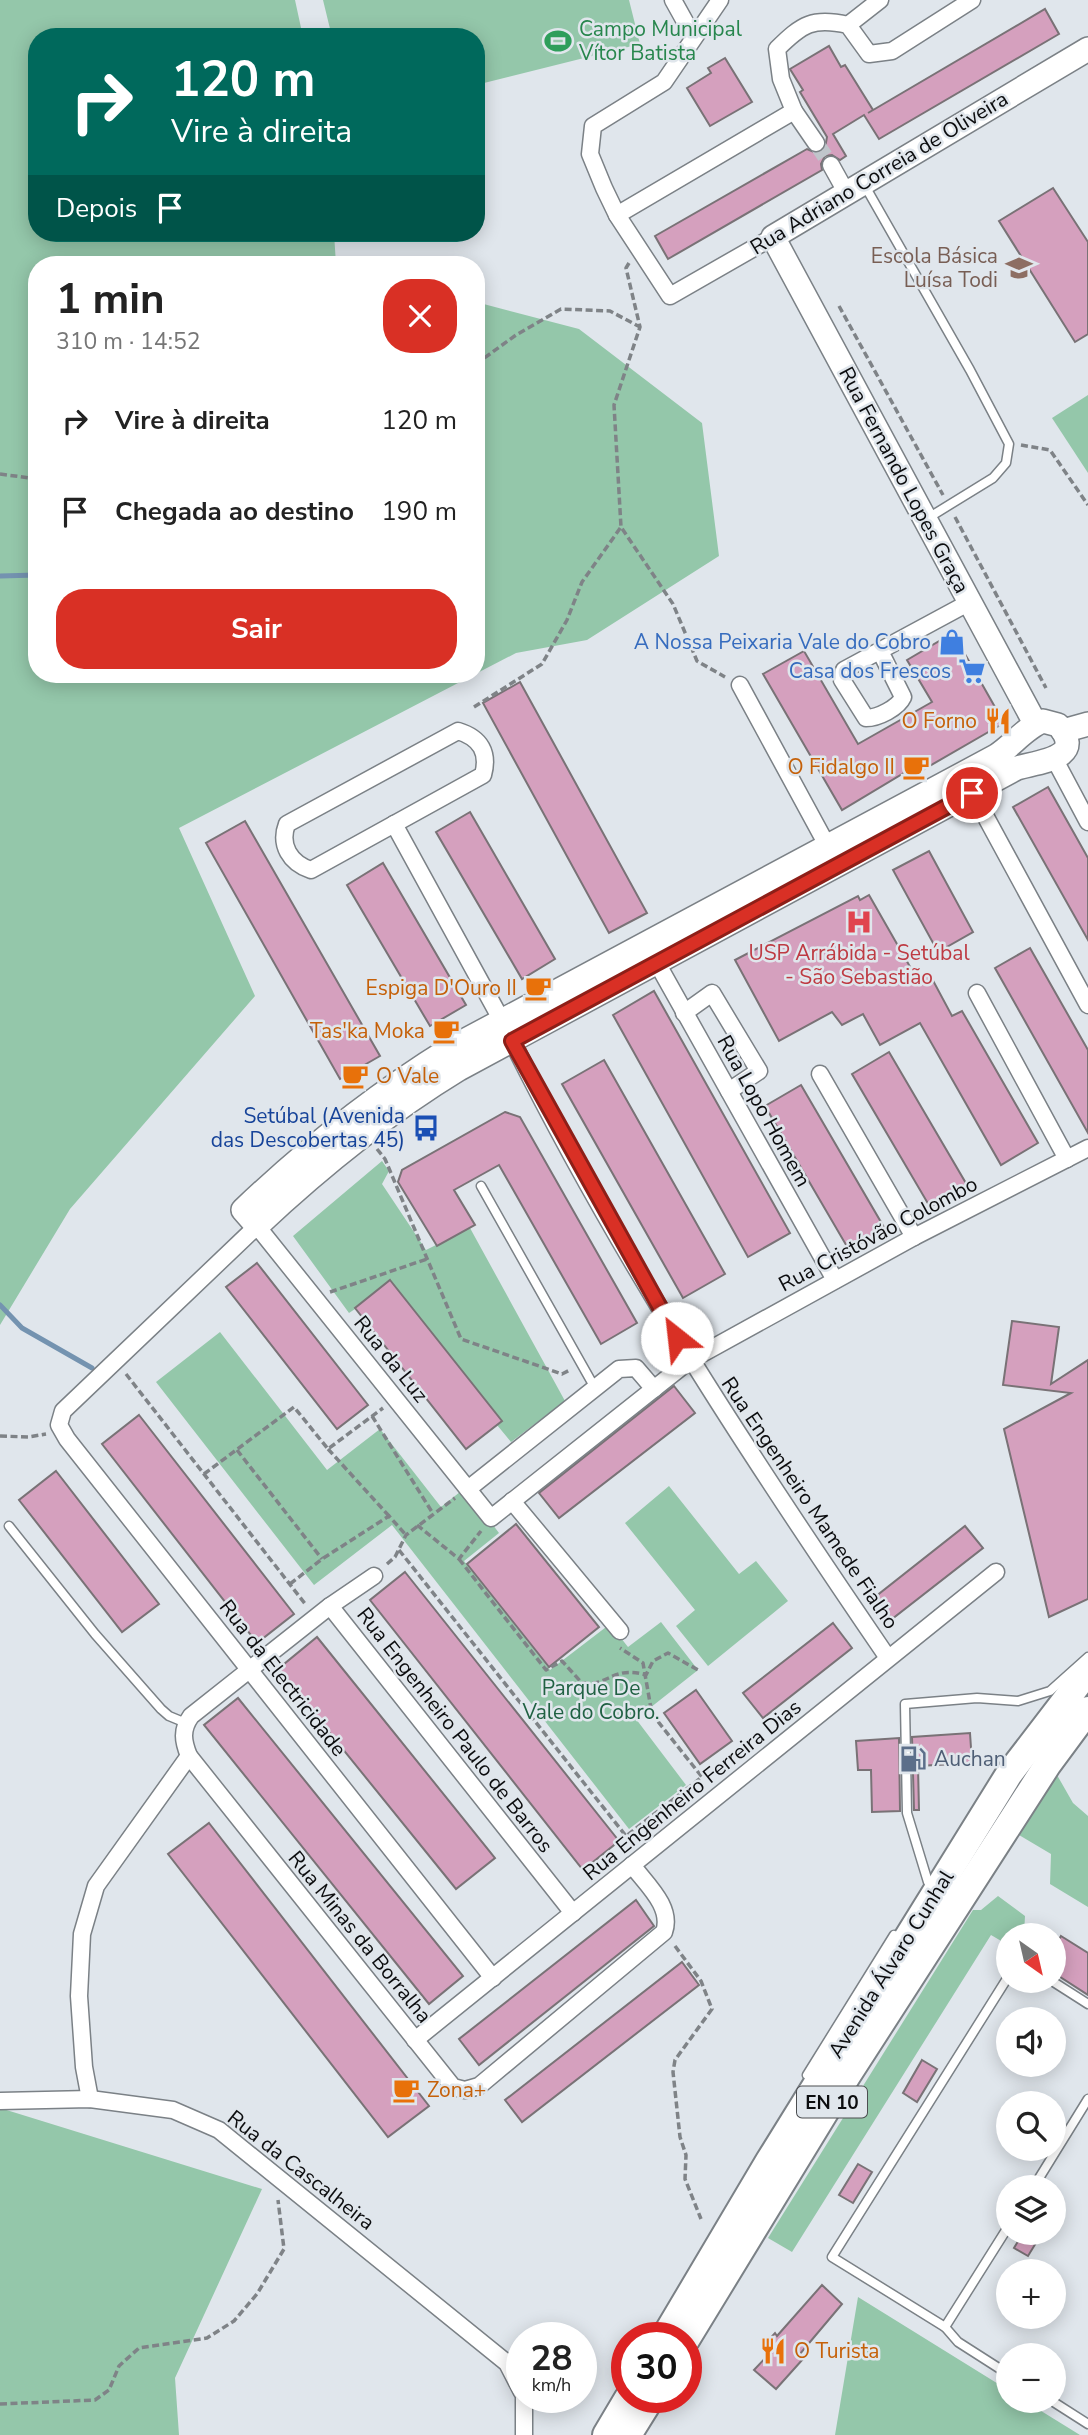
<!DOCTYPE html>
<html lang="pt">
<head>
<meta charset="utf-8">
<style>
  body { margin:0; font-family:"Nunito Sans",sans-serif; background:#f6f6f6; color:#222; height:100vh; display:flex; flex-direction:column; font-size:26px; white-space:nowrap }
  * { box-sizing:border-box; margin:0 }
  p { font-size:23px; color:#767676 }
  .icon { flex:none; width:38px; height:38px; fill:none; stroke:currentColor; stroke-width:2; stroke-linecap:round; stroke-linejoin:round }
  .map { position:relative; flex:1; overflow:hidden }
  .sheet { position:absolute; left:28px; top:256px; width:457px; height:427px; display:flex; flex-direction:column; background:#fff; border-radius:28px; box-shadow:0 4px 18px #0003 }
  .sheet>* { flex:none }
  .hud { position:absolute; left:28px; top:28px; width:457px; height:214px; border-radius:28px; box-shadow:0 4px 18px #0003; background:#00695c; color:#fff; overflow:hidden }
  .needle { width:46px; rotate:146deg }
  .fabs { position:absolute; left:996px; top:1923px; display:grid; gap:14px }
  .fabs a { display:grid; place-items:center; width:70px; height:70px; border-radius:50%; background:#fff; box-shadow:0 4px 18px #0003; font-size:35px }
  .speed { position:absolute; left:506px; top:2322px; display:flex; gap:14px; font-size:35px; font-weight:700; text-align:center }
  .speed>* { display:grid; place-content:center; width:91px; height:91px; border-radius:50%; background:#fff; box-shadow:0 4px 18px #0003; line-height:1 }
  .speed small { font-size:18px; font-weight:400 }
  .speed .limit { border:10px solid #d22; background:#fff; color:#111 }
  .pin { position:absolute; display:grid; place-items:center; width:60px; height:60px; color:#fff; margin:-30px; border:4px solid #fff; border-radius:50%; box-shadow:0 2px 7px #0007 }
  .me { position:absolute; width:77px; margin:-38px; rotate:331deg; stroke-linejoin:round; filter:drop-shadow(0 0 5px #0008) }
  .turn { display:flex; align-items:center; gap:24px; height:147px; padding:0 28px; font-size:32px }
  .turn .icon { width:91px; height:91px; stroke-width:2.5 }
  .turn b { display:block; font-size:49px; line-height:60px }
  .then { display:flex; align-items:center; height:66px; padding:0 28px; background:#0003; gap:14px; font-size:26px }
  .round { display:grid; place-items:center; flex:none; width:74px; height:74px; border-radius:28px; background:#f6f6f6 }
  .summary { display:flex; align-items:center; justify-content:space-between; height:119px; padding:0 28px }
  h1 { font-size:42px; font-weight:700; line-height:52px }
  .primary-button { display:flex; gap:14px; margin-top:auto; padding:14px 28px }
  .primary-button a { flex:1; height:80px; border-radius:28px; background:#d93025; color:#fff; font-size:28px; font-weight:700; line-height:80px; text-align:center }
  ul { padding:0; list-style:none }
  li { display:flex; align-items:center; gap:21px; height:91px; padding:0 28px }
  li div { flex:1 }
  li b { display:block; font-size:26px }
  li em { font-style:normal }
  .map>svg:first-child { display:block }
</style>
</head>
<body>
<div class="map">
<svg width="1088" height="2435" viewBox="0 0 1088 2435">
  <rect width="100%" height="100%" fill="#e0e6ec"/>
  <g fill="#94c7aa">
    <path d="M0,0H295L303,37H37V233H334L336,264H37V674H476V302L579,329L702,423L719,556L587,640L516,653L179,828L255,996L70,1209L0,1325Z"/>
    <path d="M323,0H629L640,44L476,85V37H332Z"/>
    <path d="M1088,395V473L1052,418Z"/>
    <path d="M382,1161L389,1171L382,1184L426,1250L470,1228L565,1401L511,1442L385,1289L349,1313L293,1236Z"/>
    <path d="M220,1332L327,1470L380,1429L441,1507L465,1488L499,1533L464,1561L550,1670L610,1624L628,1647L661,1622L698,1670L636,1719L686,1785L629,1829L392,1525L314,1585L156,1382Z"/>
    <path d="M669,1486L739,1574L756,1561L788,1601L708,1666L676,1626L695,1610L625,1523Z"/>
    <path d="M1057,1775L1073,1803L1088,1816V1907L1050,1884L1051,1854L1019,1835Z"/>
    <path d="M998,1896L1025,1916L1024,1935L1008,1936V1945L991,1935L792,2252L768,2238L973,1910H981Z"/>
    <path d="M0,2108L262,2189L175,2378L179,2435H0Z"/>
    <path d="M858,2297L1008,2390V2401H1025L1080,2435H835Z"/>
  </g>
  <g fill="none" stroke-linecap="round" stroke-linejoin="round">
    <g stroke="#7493b0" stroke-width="5">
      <path d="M0,576L37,575"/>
      <path d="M0,1305L22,1328L92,1368"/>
    </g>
  </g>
  <g fill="#d5a0be" stroke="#797276" stroke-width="2">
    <path d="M1045,9L1059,34L879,139L864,115L833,134L846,156L840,160L832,155L825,156L821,164L822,170L668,259L655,236L807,149L816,153L825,148L827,137L800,92L803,90L790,69L829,46L841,67L845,65L873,110L868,113Z"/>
    <path d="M725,58L752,102L710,126L687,88L711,73L708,68Z"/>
    <path d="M1053,188L1088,242V334L1075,342L999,221Z"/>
    <path d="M953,633L1004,723L907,779L904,773L842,810L763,674L804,651L858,744L932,702L907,660Z"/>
    <path d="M520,682L647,913L609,933L483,703Z"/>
    <path d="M1048,787L1088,858V940L1013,807Z"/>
    <path d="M470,812L555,959L522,979L436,832Z"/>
    <path d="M245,821L380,1056L340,1079L206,843Z"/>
    <path d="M929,851L973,932L938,952L893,870Z"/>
    <path d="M383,863L466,1005L430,1026L347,885Z"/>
    <path d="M869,895L917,979L929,973L952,1016L962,1011L1038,1143L1001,1165L920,1023L880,1045L863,1014L842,1025L832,1012L779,1041L735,960L858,896L860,900Z"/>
    <path d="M1030,948L1088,1050V1133L995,968Z"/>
    <path d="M654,991L790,1233L748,1257L613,1015Z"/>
    <path d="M889,1052L967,1185L930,1207L852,1074Z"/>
    <path d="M604,1060L725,1274L683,1298L562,1084Z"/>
    <path d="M801,1085L885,1229L849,1250L765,1106Z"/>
    <path d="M505,1112L520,1117L637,1323L601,1344L499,1165L454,1190L475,1225L437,1246L398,1182L402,1170Z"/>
    <path d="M257,1263L368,1405L337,1429L226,1287Z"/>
    <path d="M390,1280L502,1421L466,1449L355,1308Z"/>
    <path d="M1012,1321L1059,1327L1051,1384L1088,1360V1599L1049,1617L1004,1429L1071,1393L1003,1385Z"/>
    <path d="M674,1386L695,1413L559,1518L539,1493Z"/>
    <path d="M139,1415L294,1614L257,1643L102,1444Z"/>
    <path d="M56,1471L159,1604L122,1632L19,1500Z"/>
    <path d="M516,1524L599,1627L549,1667L467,1564Z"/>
    <path d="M965,1526L983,1548L892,1619L875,1597Z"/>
    <path d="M405,1572L619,1841L583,1870L370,1600Z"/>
    <path d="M833,1623L852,1648L763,1718L743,1693Z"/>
    <path d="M317,1637L495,1858L456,1889L278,1669Z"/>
    <path d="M696,1690L732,1741L700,1764L664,1713Z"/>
    <path d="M238,1698L463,1976L429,2004L204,1725Z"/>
    <path d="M970,1733L972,1763L918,1766L919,1810H914L912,1737Z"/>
    <path d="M899,1738L900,1811L872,1812L871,1770H858L856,1741Z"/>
    <path d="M209,1823L429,2106L388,2137L168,1854Z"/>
    <path d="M636,1900L654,1926L479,2065L459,2039Z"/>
    <path d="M1061,1936L1088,1953V1995L1054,1973V1948Z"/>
    <path d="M682,1962L699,1985L522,2122L505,2100Z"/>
    <path d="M922,2060L937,2069L917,2102L903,2093Z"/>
    <path d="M858,2164L872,2172L853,2203L839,2195Z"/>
    <path d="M1023,2233H1042L1028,2256L1014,2248Z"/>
    <path d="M822,2285L842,2304L799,2355L803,2359L776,2389L754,2370L770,2353L763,2346L775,2333L777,2336Z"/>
  </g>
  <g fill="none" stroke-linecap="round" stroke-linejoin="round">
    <path stroke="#c0c5cb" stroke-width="16" stroke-dasharray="16 8" stroke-linecap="butt" d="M816,143L831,165"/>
    <g stroke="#7b8186" stroke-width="11">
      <g id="lane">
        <path d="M865,186L970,370L1009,444L1006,463L993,478L928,518"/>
        <path d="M481,1186L595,1388"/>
        <path d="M9,1526L95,1634L161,1709L169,1716L186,1723"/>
        <path d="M928,1882L907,1813L905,1704L977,1698L1018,1701L1050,1691L1088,1657"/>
        <path d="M1008,1977L832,2257L945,2327L958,2342L1008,2374"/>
        <path d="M1052,1981L1088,2004"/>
        <path d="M807,2075L894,1935"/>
        <path d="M1033,2188L1088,2099"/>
        <path d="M945,2327L1008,2227"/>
        <path d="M1052,2401L1088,2424"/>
      </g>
    </g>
    <g stroke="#7b8186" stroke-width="19">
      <g id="street">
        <path d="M673,0L693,36"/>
        <path d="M720,0L664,82L593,126L590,154L604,188L617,215L670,296L773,237"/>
        <path d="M848,25L880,0"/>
        <path d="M794,111L781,79L777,49C802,24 813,17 848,25L869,54L892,51L972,0"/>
        <path d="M831,165L846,192"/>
        <path d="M617,215L794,111L816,143"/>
        <path d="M880,651L903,697C898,708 878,718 866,718L842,680L844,670L970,602"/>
        <path d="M740,685L828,847"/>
        <path d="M458,731C481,738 489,753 483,775L311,870C290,863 279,845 287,824Z"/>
        <path d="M1055,760L1088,822"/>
        <path d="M969,786L1088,1005"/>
        <path d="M394,824L502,1021"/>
        <path d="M657,963L835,1280"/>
        <path d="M977,993L1067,1159"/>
        <path d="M684,1013L712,993L759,1071L729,1091"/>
        <path d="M512,1041C619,1257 752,1459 888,1658"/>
        <path d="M820,1074L914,1237"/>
        <path d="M468,1489L619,1369L636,1368L654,1389"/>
        <path d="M512,1501L620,1631"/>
        <path d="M374,1576L330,1606L191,1716C181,1730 183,1741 189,1756L453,2087L465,2090L479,2086L664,1932C673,1907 646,1884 632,1865"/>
        <path d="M330,1606L573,1913"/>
        <path d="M493,1978L67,1439L59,1425L63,1411L257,1226L491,1518L689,1361L914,1237L1088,1148"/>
        <path d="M415,2040L996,1572"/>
        <path d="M90,2099L84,2067L79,1996L82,1934L96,1886L189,1756"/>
        <path d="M0,2101L90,2099L173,2110L219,2130L507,2363L522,2392"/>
        <path d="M524,2435V2398"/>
      </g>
    </g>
    <g stroke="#7b8186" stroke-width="26">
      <g id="secondary">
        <path d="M1043,721L1058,725C1088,759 1036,762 1017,768L459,1069C385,1114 320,1167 257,1226L243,1210C308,1148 375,1095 451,1048L996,756C1012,746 1026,727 1043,721Z"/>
        <path d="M1035,723L773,237L1088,49"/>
        <path d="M1063,731L1088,724"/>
      </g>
    </g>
    <g stroke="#7b8186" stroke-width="30">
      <g id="primary">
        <path d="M664,2338L769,2161L1009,1774L1088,1671"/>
        <path d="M686,2340L847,2076L1048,1764L1088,1710"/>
        <path d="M606,2435L628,2398"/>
        <path d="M628,2435L651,2398"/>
      </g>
    </g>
    <g stroke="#7f8387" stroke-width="3.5" stroke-dasharray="7 3.5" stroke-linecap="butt">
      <path d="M629,263L626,268L640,327L614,405L621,527L673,604L697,661L725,677"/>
      <path d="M839,306L943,495"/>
      <path d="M476,364L516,335L561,309L610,311L640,327"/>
      <path d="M1021,445L1050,450L1088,505"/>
      <path d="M0,474L37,479"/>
      <path d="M955,517L1046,688"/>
      <path d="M474,707L542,664L567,620L582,582L621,527"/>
      <path d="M377,1149L385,1159L461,1339L562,1374L570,1370"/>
      <path d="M330,1292L427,1259"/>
      <path d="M126,1374L306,1605"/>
      <path d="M372,1416L432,1512"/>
      <path d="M0,1436L28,1437L46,1434"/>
      <path d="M328,1449L389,1516"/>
      <path d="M237,1450L322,1559"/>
      <path d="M204,1474L294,1407L328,1449L383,1408"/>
      <path d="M417,1525L459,1559L481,1531"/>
      <path d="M399,1550L626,1836L702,1777L652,1714L643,1663L620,1648"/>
      <path d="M459,1559L546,1670L562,1661L582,1683C609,1687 612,1665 646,1675L653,1661L668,1653L698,1670"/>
      <path d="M387,1564L395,1557L406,1535L455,1498"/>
      <path d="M290,1584L322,1559L389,1516L406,1535"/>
      <path d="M675,1946L701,1981L712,2009L675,2060L673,2072L680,2137L686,2155L685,2179L701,2219"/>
      <path d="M0,2404L95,2400L109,2390L119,2366L139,2348L207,2338L234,2321L257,2294L284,2249L278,2200"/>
    </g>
    <use href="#lane" stroke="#fff" stroke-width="8"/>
    <use href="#street" stroke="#fff" stroke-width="16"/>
    <use href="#secondary" stroke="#fff" stroke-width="23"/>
    <use href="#primary" stroke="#fff" stroke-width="26"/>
  </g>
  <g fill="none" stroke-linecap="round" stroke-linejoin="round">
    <g stroke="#8d1f18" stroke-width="18">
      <path id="route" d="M677,1338L512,1041L972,793"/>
    </g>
    <use href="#route" stroke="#d93025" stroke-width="12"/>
  </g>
  <defs>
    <g id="stadium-bare" transform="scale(2.1)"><path d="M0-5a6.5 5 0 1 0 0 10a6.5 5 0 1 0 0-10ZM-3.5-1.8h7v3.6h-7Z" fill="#2e9e5b" stroke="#e0e6ec" stroke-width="2.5" paint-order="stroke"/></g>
    <g id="school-bare" transform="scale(2.1)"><path d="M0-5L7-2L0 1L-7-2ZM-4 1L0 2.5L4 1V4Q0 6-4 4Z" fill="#8d6e63" stroke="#e0e6ec" stroke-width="2.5" paint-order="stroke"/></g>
    <g id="shop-bare" transform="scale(2.1)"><path d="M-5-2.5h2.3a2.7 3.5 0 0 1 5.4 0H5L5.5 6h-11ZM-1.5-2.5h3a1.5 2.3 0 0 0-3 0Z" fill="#3f7fe0" stroke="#e0e6ec" stroke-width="2.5" paint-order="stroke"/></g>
    <g id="supermarket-bare" transform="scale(2.1)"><path d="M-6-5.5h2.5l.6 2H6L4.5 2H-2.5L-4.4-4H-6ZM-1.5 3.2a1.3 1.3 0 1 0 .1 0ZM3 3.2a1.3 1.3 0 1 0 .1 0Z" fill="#3f7fe0" stroke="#e0e6ec" stroke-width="2.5" paint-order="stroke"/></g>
    <g id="restaurant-bare" transform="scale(2.1)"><path d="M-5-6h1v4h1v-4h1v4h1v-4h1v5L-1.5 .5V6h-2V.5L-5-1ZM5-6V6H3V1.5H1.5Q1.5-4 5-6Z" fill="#e8710a" stroke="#e0e6ec" stroke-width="2.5" paint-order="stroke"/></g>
    <g id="cafe-bare" transform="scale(2.1)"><path d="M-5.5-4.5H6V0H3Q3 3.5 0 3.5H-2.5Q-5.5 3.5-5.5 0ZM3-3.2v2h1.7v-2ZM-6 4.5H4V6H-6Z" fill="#e8710a" stroke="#e0e6ec" stroke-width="2.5" paint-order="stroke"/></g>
    <g id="hospital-bare" transform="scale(2.1)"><path d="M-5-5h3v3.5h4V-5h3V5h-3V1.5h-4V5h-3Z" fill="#e0444e" stroke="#e0e6ec" stroke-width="2.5" paint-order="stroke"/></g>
    <g id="bus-bare" transform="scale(2.1)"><path d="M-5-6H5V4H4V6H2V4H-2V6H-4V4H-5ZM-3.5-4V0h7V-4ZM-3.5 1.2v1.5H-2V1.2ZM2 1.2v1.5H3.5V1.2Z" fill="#1a4fb4" stroke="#e0e6ec" stroke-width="2.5" paint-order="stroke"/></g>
    <g id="fuel-bare" transform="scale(2.1)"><path d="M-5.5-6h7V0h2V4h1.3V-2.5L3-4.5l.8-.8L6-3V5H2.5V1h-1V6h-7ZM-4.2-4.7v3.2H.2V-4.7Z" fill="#5c6f8a" stroke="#e0e6ec" stroke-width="2.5" paint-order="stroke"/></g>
  </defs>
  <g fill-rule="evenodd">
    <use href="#stadium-bare" x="558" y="41"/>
    <use href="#school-bare" x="1019" y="268"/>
    <use href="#shop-bare" x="952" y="642"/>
    <use href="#supermarket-bare" x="972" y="671"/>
    <use href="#restaurant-bare" x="998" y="721"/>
    <use href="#cafe-bare" x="916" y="767"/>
    <use href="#hospital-bare" x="859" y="922"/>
    <use href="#cafe-bare" x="538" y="988"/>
    <use href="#cafe-bare" x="446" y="1031"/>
    <use href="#cafe-bare" x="355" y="1076"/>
    <use href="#bus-bare" x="426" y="1128"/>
    <use href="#fuel-bare" x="913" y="1759"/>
    <use href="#cafe-bare" x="406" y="2090"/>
    <use href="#restaurant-bare" x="773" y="2351"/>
  </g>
  <g text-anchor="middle" stroke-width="5" stroke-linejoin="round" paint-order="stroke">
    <rect fill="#e0e6ec" stroke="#4c4e51" stroke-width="2" x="797" y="2086.5" width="70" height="31" rx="5"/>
    <g font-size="19" font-weight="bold" fill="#0c0d0f">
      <text x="832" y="2109">EN 10</text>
    </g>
    <g font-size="21" fill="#27864d" stroke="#e0e6ec" text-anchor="start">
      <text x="579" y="36">Campo Municipal<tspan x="579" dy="24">Vítor Batista</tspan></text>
    </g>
    <g font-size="21" fill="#0c0d0f" stroke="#e0e6ec">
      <text transform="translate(879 173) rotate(-31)" y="7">Rua Adriano Correia de Oliveira</text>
      <text transform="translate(904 480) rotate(62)" y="7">Rua Fernando Lopes Graça</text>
      <text transform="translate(764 1111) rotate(61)" y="7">Rua Lopo Homem</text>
      <text transform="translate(878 1234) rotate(-28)" y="7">Rua Cristóvão Colombo</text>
      <text transform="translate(391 1359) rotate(51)" y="7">Rua da Luz</text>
      <text transform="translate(810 1503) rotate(56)" y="7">Rua Engenheiro Mamede Fialho</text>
      <text transform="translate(283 1678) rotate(52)" y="7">Rua da Electricidade</text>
      <text transform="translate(455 1730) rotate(52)" y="7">Rua Engenheiro Paulo de Barros</text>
      <text transform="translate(692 1790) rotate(-39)" y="7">Rua Engenheiro Ferreira Dias</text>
      <text transform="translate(360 1937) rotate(51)" y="7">Rua Minas da Borralha</text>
      <text transform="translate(891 1964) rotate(-58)" y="7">Avenida Álvaro Cunhal</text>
      <text transform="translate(301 2170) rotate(38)" y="7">Rua da Cascalheira</text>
    </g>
    <g font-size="21" fill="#785e54" stroke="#e0e6ec" text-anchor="end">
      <text x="998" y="263">Escola Básica<tspan x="998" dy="24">Luísa Todi</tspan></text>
    </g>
    <g font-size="21" fill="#366cbe" stroke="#e0e6ec" text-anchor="end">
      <text x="931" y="649">A Nossa Peixaria Vale do Cobro</text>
      <text x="951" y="678">Casa dos Frescos</text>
    </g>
    <g font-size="21" fill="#c56008" stroke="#e0e6ec" text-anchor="end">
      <text x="977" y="728">O Forno</text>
      <text x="895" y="774">O Fidalgo II</text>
      <text x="517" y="995">Espiga D'Ouro II</text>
      <text x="425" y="1038">Tas'ka Moka</text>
      <text x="376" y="1083" text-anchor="start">O Vale</text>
      <text x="427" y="2097" text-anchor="start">Zona+</text>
      <text x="794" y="2358" text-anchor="start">O Turista</text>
    </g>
    <g font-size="21" fill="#be3a42" stroke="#e0e6ec">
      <text x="859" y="960">USP Arrábida - Setúbal<tspan x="859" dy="24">- São Sebastião</tspan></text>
    </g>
    <g font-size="21" fill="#164399" stroke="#e0e6ec" text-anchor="end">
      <text x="405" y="1123">Setúbal (Avenida<tspan x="405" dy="24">das Descobertas 45)</tspan></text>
    </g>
    <g font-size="21" fill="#206143" stroke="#e0e6ec">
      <text x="591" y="1695">Parque De<tspan x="591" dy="24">Vale do Cobro.</tspan></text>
    </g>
    <g font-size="21" fill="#4e5e75" stroke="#e0e6ec" text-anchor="start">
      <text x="934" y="1766">Auchan</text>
    </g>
  </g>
</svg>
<div class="fabs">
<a><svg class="needle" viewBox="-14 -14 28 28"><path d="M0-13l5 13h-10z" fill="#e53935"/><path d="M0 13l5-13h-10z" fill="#767676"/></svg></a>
<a><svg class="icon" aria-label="sound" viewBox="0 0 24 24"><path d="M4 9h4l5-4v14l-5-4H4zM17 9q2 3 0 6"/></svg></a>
<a><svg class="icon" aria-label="search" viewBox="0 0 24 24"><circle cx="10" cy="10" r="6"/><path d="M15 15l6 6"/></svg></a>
<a><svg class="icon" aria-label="layers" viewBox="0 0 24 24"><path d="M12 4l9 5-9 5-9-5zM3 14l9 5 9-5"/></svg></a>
<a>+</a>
<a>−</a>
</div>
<div class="speed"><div>28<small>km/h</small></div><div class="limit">30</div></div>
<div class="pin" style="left:972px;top:793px;background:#d93025"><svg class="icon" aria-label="arrive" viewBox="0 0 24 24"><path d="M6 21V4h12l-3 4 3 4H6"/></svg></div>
<svg class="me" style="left:677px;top:1338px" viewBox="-20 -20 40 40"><circle r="19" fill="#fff"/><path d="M0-13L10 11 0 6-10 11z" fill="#d93025"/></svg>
<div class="hud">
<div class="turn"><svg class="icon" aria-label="right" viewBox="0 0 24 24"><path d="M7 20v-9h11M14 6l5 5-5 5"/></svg><div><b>120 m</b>Vire à direita</div></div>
<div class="then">Depois<svg class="icon" aria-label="arrive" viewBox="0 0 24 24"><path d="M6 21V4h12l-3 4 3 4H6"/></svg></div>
</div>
<section class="sheet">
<div class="summary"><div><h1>1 min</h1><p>310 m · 14:52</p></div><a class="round" style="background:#d93025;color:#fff"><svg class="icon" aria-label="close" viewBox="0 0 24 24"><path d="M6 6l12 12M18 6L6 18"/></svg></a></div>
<ul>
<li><svg class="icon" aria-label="right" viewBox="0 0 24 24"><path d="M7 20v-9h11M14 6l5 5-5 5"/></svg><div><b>Vire à direita</b></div><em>120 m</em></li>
<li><svg class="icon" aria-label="arrive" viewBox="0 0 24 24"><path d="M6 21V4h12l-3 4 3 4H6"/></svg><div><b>Chegada ao destino</b></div><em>190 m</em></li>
</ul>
<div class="primary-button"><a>Sair</a></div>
</section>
</div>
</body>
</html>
